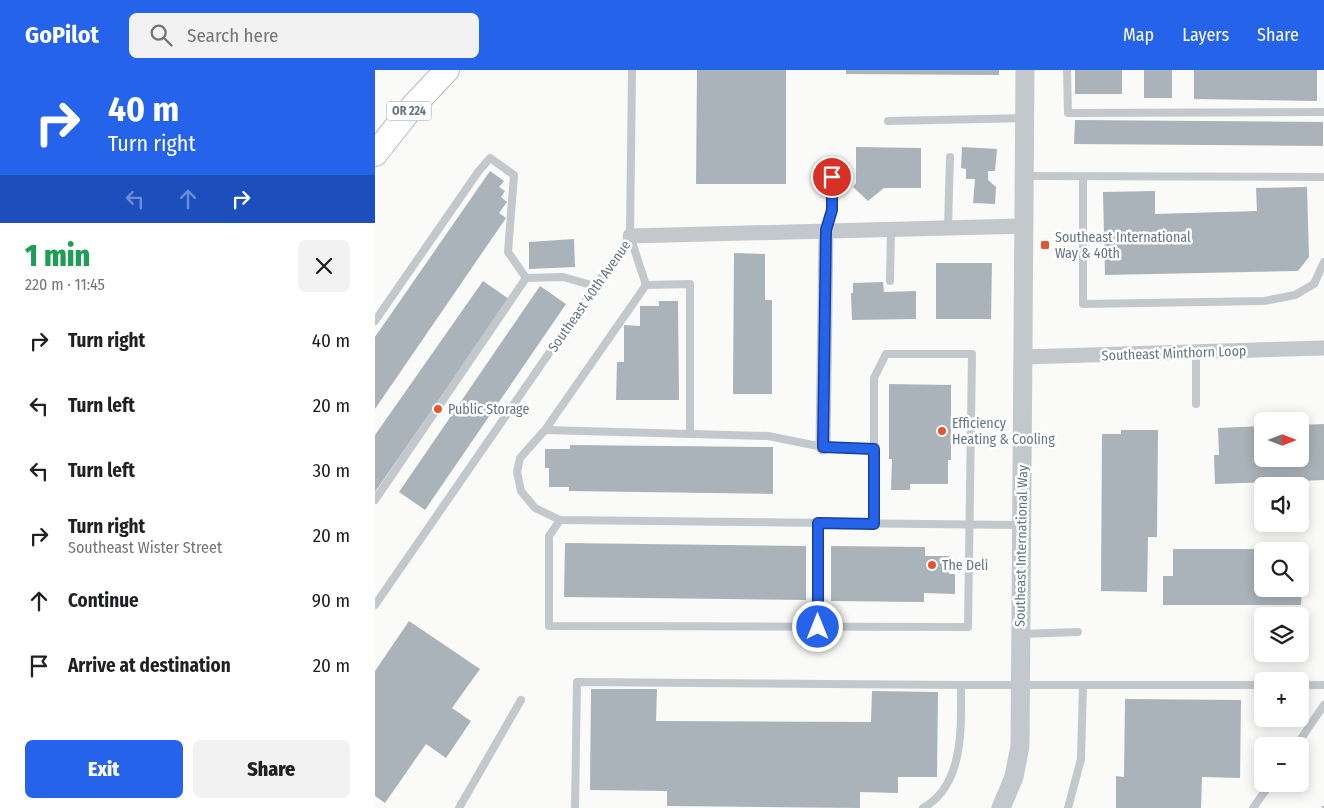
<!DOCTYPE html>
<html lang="en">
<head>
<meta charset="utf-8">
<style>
  body { margin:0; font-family:"Fira Sans Condensed",sans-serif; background:#f2f2f2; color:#202124; height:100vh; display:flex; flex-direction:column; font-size:19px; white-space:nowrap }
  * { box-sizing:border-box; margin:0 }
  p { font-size:16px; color:#757577 }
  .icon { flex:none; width:28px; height:28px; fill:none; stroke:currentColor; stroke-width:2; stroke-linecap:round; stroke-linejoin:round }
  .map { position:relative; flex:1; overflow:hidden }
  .side { display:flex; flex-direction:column; background:#fff; width:375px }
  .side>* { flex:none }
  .guide { background:#2563eb; color:#fff; overflow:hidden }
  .needle { width:32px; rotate:90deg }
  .tools { position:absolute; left:879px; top:342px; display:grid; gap:10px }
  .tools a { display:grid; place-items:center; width:55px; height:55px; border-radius:8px; background:#fff; box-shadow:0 2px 12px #0003; font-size:25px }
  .pin { position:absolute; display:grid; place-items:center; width:42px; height:42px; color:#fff; margin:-21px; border:2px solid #fff; border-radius:50%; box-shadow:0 1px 5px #0007 }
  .me { position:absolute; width:55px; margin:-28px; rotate:0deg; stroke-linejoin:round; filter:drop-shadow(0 0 4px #0008) }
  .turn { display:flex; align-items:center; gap:18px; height:105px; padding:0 25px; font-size:22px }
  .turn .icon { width:65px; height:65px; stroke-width:2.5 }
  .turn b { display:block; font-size:35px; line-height:42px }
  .lanes { display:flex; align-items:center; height:48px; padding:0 25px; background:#0003; justify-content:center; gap:25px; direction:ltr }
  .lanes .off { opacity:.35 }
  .round { display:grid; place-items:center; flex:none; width:52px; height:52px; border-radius:8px; background:#f2f2f2 }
  .headline { display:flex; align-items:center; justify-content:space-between; height:85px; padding:0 25px }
  h1 { font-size:30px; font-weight:800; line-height:38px; color:#1e9e55 }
  .button { display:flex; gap:10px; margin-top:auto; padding:10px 25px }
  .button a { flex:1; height:58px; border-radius:8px; background:#2563eb; color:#fff; font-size:20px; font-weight:800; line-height:58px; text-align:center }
  .button a+a { background:#f2f2f2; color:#202124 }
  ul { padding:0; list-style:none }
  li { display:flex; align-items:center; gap:15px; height:65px; padding:0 25px }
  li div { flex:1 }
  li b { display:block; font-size:19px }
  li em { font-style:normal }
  header { display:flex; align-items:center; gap:30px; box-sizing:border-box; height:70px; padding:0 25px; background:#2563eb; color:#fff }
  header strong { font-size:24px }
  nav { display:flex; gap:28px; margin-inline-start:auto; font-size:18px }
  .search { width:350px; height:45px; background:#f2f2f2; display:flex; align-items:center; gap:12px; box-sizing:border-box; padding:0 18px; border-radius:8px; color:#757577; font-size:19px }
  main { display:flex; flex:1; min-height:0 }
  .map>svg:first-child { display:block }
</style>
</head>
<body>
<header>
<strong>GoPilot</strong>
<div class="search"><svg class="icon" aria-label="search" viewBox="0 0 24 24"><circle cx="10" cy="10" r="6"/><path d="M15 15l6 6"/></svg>Search here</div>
<nav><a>Map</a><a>Layers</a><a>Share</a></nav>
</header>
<main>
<section class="side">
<div class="guide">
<div class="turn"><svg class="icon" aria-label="right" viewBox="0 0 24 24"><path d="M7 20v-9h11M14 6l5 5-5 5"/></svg><div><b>40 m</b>Turn right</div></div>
<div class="lanes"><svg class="icon off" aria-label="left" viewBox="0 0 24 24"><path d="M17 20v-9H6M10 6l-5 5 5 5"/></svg><svg class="icon off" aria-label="ahead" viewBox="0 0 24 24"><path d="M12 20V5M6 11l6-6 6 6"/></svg><svg class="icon" aria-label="right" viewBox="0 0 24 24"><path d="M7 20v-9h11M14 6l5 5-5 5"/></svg></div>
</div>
<div class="headline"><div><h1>1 min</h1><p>220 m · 11:45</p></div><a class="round"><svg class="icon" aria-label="close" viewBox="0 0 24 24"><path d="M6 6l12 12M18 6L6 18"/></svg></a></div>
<ul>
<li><svg class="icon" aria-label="right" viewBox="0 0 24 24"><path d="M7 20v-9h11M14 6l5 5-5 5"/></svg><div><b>Turn right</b></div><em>40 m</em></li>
<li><svg class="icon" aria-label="left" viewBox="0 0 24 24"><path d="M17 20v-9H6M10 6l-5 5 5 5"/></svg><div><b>Turn left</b></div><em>20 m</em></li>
<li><svg class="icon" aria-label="left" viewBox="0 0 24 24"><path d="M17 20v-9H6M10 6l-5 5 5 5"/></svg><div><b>Turn left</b></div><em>30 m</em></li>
<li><svg class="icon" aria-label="right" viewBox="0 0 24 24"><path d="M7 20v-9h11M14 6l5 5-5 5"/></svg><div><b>Turn right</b><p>Southeast Wister Street</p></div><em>20 m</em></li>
<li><svg class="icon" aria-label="ahead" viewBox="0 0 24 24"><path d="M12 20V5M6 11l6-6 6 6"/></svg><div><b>Continue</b></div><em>90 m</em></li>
<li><svg class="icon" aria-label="arrive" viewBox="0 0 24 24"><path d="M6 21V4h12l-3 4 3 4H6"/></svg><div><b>Arrive at destination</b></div><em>20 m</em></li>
</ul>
<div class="button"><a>Exit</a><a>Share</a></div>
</section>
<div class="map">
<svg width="949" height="738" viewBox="0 0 949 738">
  <rect width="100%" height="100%" fill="#fafaf8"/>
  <g fill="#aab3b9">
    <path d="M322,0H411V114H321Z"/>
    <path d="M471,0H624V5L471,4Z"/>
    <rect x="700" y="0" width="47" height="24"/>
    <rect x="769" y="0" width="28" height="28"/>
    <path d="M819,0H942V31L819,29Z"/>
    <path d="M700,50L948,52V76L699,74Z"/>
    <path d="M481,77L546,78V118H509L493,131L478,117L481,113Z"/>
    <path d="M587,77L622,79L620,101H613V110L621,117L620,134L598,133L600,109H591V99L586,98Z"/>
    <path d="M115,101L129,111L124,117L130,121L126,127L132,132L124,143L131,148L0,339V267Z"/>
    <path d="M932,117L934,187L923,201L730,205L728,122L780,121V144L882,141L881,118Z"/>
    <path d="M199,169L200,197L154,199V172Z"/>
    <path d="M359,183L390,184V230H397V324H358Z"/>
    <path d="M561,193H617L616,249H561Z"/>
    <path d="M108,211L134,229L0,422V365Z"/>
    <path d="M508,212L509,222L541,221V249L477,250L476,223H478V213Z"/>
    <path d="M165,216L191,234L50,440L24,422Z"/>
    <path d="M284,231H303L304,330H241L242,292H249V255L265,256V236H284Z"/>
    <path d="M514,314L576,315V390H573V414H535V420H516L517,389H514Z"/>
    <path d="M949,354V410L840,414L839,385H844L843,358L888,356V389H925V355Z"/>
    <path d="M746,360H783L782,467H773L772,522L726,521L727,364H746Z"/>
    <path d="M195,375L398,377V424L194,421V417H174V398H170V379H195Z"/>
    <path d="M190,473L431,476V530L189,527Z"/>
    <path d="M456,476L550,477V486H575L574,504H580V524L549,523V532L456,531Z"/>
    <path d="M798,479H932L931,507H927V513H925V481H888V519H927L926,535H788V506H798Z"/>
    <path d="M34,551L105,599L77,638L96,651L71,688L51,674L10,733L0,726V601Z"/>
    <path d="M216,619H282L281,651L496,652L497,621L563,622L562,707H523V723L485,722V738L292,736V721L215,720Z"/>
    <path d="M750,629L866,630L865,708L827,707L826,738H741V706L749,707Z"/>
  </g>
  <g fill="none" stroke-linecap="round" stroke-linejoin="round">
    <g stroke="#b4b9bd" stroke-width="26">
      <path id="trunk" d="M0,84L38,36L72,0"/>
    </g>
    <g stroke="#c3c8cc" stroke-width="8">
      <path d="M257,0L255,166L271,215L170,360L393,366L448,377L499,379"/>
      <path d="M692,0L693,43L949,42"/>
      <path d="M513,51L650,48"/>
      <path d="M649,106L949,107"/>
      <path d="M708,107V234L889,231L920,225L939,214L949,192"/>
      <path d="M573,157L575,87"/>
      <path d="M451,160L457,140V91"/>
      <path d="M151,208L188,207L220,216"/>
      <path d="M515,211L516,159"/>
      <path d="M271,215L315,214V364"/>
      <path d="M0,251L103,102L115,88L139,105L133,182L151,208"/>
      <path d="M821,282V334"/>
      <path d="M170,360L145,388L142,402L146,421L160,438L185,450L646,455"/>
      <path d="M0,430L151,208"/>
      <path d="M185,450L174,466V556L593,557L597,284H511L499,308V454"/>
      <path d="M0,535L255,166"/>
      <path d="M443,557V453"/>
      <path d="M647,564L703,562"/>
      <path d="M925,615H949"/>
      <path d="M921,676L949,635"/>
      <path d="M84,738L146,630"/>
      <path d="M200,738L202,612L586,615"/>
      <path d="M548,738C590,715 586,655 586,615H888"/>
      <path d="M693,738L706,689L708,615"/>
      <path d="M878,738L895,714"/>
    </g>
    <g stroke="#c3c8cc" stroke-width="15">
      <path d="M255,166L648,156"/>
      <path d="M648,287L949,278"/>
      <path d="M448,377L451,160"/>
    </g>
    <path stroke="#c3c8cc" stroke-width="19" d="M626,738L639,707L645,676L650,0"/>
    <use href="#trunk" stroke="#fff" stroke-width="24"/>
    <path stroke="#a2aab0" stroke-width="4" stroke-dasharray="8 4" stroke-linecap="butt" d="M948,738L949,737"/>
  </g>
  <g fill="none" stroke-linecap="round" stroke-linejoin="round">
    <g stroke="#184099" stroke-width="12">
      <path id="route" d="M443,557V453L499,454V379L448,377L451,160L457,140V107"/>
    </g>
    <use href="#route" stroke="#2563eb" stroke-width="9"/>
  </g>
  <g fill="#e4572e" stroke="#fff" stroke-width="2">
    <rect x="665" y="170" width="10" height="10" rx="2.5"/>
    <circle cx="63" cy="339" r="5"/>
    <circle cx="567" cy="361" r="5"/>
    <circle cx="557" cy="495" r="5"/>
  </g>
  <g text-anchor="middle" stroke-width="5" stroke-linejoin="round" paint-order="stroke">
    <rect fill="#fff" stroke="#939fa8" stroke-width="1" x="11.5" y="31.5" width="45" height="19" rx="4"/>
    <g font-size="12" font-weight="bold" fill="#657683">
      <text x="34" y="45">OR 224</text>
    </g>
    <g font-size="14" fill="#657683" stroke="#fff" text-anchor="start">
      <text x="680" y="172">Southeast International<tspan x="680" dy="16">Way &amp; 40th</tspan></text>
      <text x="73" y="344">Public Storage</text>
      <text x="577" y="358">Efficiency<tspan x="577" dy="16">Heating &amp; Cooling</tspan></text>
      <text x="567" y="500">The Deli</text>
    </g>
    <g font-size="14" fill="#657683" stroke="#fff">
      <text transform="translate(214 226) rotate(-55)" y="5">Southeast 40th Avenue</text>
      <text transform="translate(799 283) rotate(-2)" y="5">Southeast Minthorn Loop</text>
      <text transform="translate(646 476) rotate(-89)" y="5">Southeast International Way</text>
    </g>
  </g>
</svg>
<div class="tools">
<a><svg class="needle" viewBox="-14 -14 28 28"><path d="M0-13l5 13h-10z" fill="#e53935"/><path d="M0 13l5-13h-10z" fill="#757577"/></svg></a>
<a><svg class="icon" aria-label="sound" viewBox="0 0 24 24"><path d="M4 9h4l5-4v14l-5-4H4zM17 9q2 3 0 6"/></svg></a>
<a><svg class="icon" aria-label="search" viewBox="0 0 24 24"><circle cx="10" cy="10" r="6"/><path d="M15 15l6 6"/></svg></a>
<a><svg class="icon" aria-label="layers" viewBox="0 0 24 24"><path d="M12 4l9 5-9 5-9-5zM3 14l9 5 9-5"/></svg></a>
<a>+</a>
<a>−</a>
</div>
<div class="pin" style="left:457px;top:107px;background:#d93025"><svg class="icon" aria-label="arrive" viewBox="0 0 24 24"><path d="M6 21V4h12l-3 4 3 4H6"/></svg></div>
<svg class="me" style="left:443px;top:557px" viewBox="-20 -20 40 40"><circle r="17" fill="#2563eb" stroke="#fff" stroke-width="3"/><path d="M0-11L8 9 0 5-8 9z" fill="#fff"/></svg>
</div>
</main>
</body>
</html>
